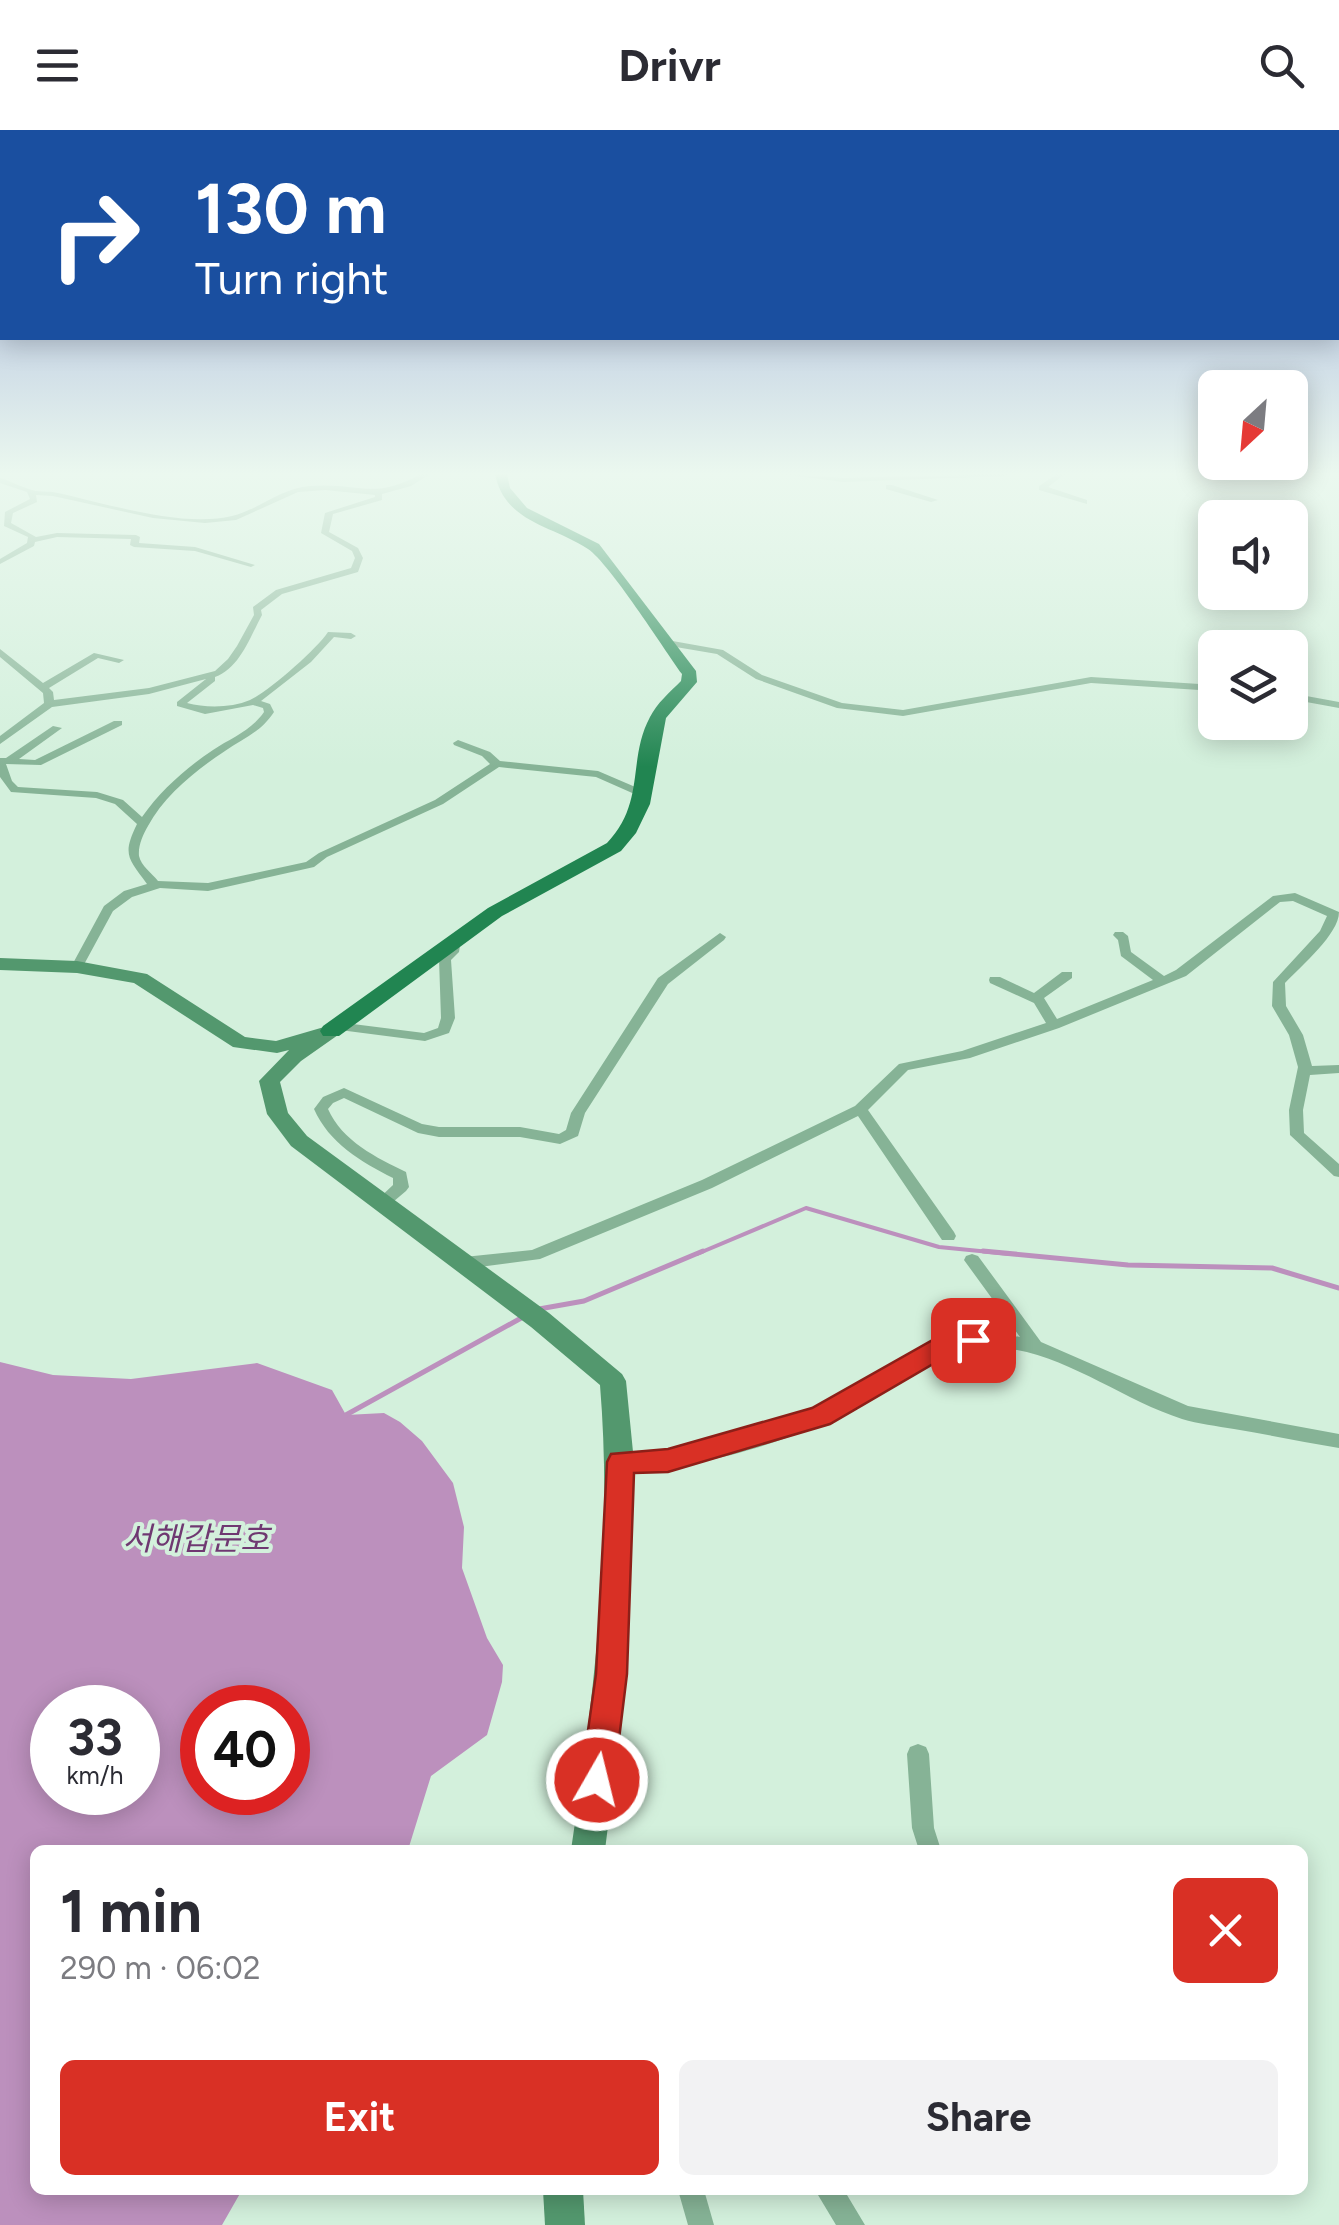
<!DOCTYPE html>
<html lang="en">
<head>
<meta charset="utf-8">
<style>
  body { margin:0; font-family:Figtree,"Noto Sans KR",sans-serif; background:#f2f2f3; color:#2b2b33; height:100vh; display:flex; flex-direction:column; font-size:38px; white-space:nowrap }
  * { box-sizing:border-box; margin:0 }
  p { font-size:32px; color:#7c7c81 }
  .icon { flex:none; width:55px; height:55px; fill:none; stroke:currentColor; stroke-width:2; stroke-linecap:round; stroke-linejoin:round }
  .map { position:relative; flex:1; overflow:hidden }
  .sheet { position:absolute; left:30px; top:1715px; width:1278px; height:350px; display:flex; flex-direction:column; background:#fff; border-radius:15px; box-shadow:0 5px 25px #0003 }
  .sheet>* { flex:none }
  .hud { position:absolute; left:0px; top:0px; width:1340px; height:210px; box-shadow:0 5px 25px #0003; background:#1a4fa0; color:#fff; overflow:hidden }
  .needle { width:65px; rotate:206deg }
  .controls { position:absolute; left:1198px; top:240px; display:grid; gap:20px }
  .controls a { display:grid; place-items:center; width:110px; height:110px; border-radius:15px; background:#fff; box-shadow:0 5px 25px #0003; font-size:50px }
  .speed { position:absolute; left:30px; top:1555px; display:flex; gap:20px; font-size:50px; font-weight:700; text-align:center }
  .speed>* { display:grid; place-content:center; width:130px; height:130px; border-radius:50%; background:#fff; box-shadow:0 5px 25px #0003; line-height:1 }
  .speed small { font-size:25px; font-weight:400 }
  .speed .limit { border:15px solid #d22; background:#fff; color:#111 }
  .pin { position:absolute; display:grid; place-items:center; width:85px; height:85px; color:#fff; margin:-42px; border-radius:20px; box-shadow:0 5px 15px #0006 }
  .me { position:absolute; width:110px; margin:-55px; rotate:8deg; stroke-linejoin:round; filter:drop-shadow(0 0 8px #0008) }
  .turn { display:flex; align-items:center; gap:35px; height:210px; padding:0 30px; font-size:45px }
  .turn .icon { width:130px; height:130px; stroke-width:2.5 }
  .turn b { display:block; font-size:70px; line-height:85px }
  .round { display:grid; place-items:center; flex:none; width:105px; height:105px; border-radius:15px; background:#f2f2f3 }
  .summary { display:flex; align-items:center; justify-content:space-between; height:170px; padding:0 30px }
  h1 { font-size:60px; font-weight:700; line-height:75px }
  .primary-button { display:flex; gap:20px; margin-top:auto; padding:20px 30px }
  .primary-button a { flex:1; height:115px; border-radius:15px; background:#d93025; color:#fff; font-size:40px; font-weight:700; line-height:115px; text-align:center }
  .primary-button a+a { background:#f2f2f3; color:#2b2b33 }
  header { display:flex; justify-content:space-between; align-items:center; height:130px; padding:0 30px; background:#fff; font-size:45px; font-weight:700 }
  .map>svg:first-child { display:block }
</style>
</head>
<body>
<header><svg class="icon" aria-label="menu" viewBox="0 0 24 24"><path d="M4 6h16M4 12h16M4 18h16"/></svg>Drivr<svg class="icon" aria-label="search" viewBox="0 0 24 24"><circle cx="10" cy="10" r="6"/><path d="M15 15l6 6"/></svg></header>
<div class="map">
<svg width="1339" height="2095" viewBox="0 0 1339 2095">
  <rect width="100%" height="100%" fill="#d3f0dc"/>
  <path fill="#bc90bd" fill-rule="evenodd" d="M0,1232L53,1245L131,1249L257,1233L332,1260L346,1285L384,1283L400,1292L422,1311L453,1353L464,1397L462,1438L487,1508L503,1535L502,1552L487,1605L431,1646L408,1720H35V2060H242L222,2095H0ZM52,1578H138V1662H52ZM202,1578H288V1662H202Z"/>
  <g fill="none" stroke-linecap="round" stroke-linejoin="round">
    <path stroke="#bc90bd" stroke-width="4" d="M697,1124L806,1078L939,1117L1010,1124"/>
    <g stroke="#bc90bd" stroke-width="5">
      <path d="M983,1121L1128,1135L1272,1138L1339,1158"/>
      <path d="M539,1179L584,1171L703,1121"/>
      <path d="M344,1286L523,1187"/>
    </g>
    <g fill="#86b396" fill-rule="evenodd">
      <path d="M421,344H430L411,356L382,364V370L333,384L329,402L358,418L363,428L358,442L282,464L261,480L262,485C250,507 240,538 215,547V551L187,573C206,578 231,578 250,570C268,562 317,519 328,502L351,503L356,506L351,509L334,507L311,532L261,571L270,574L274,582C261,602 244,608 225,621C196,640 164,666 148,696C143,705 138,715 139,726C141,736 152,743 158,751L208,753L306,732L319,723L435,670L490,634L482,626L454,615L453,613L458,610L490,622L500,631L598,641L647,662V666H639L596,647L499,637L443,674L327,727L314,737L208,761L160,758L132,767L113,781L81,840H73L71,837L104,776L124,761L147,754C128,728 122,725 137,694L115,674L96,668L11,662L0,647V628H6L53,596L62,598L19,629L35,630L114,591H122V595L41,635L6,634L12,651L18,657L97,662L123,670L142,687C161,660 186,638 213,620C231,608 251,601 264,582L263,578L253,575L205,584L177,576V572L206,549L149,564L52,577L0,614V606L44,573L43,563L0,527V519L43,553L94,523L124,530L119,533L98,528L49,558L53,562L54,570L149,558L215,541L228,529L237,516L254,485L253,477L276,460L351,438L355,428L352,421L321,403L325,383L375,367V365L325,360L298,362L236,390L205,393L153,388L53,366L36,365L37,372L13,383L11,393L36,407L57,403L136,405L140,407L139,413L195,417L255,435L251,437L195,421L134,417L130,415L131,409L57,407L35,412L34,416L0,434V429L27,413L28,407L4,396L5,382L30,369L27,362L0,353V348C11,351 25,359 36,361C43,362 51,361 58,363C108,374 183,398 232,386C260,379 281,358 310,356C359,352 373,371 421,344Z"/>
      <path d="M782,344L843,348L1008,344L1004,346L843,352Z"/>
      <path d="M1057,344H1065L1048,357L1087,370V374L1039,360V356Z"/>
      <path d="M886,355H892L938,370L931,372L886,359Z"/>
      <path d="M667,510L723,520L762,545L842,573L903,580L1091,547L1215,555V561L1091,553L903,586L837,578L756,549L717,524L664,515L662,513Z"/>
      <path d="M1290,563L1339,572V578L1290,569Z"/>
      <path d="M1295,763L1339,782C1339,804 1302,835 1285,853L1286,876L1303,905L1312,936L1339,935V943L1310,945L1303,980L1304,1003L1339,1034V1047L1334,1046L1290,1005L1289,980L1298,937L1289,905L1272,876L1273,852L1320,801L1327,786L1293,771L1280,772L1186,846L1059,898L970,928L908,940L868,980L954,1102L956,1106L954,1110H942L858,986L712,1058L540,1129L464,1139L458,1137L456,1133L458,1129L464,1127L532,1120L702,1050L855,976L899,934L962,921L1046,893L1034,873L990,853L989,850L990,847H1000L1034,863L1062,842H1072V848L1044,868L1057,889L1153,850L1121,826L1118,810L1113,805L1115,802H1123L1128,806L1131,822L1164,846L1176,840L1273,766Z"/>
      <path d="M720,803L726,807L724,810L668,854L585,983L578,1006L560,1014L520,1007H439L418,1003L344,968L333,973L328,979C342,1011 377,1028 406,1042L409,1057L406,1061L387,1077L382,1078L374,1073L393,1055V1048C361,1032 329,1013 314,979L323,967L344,958L422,994L439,997H520L559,1004L566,1000L571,983L658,848Z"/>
      <path d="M455,805L461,809L459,822L451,830L455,888L449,903L425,911L332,899L330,896L337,892L424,903L438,898L441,888L439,829L447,821L449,809Z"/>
      <path d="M972,1124L978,1126L1041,1212L1188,1276L1339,1304V1318C1304,1312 1269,1305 1234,1299C1217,1296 1198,1294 1182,1289C1107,1265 1037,1199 953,1222C910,1234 873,1267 834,1288C792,1311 659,1351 614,1337L611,1332L614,1327C630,1322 650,1324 667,1322C705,1316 743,1307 779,1295C861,1268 927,1190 1020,1207L964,1130L966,1126Z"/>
      <path d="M918,1614L926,1617L929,1624L934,1698L941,1720H919L912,1698L907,1624L910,1617Z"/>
      <path d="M678,2060H704L714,2095H688Z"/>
      <path d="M815,2060H844L865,2095H836Z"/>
    </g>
    <g fill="#53986e" fill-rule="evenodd">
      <path d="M0,828L77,831L147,844L245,907L276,911L331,895L338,897L341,901L338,905L301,931L280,952L288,983L307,1006L549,1183L622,1244L626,1251L634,1332L627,1544L605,1720H571C594,1565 613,1412 600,1255L531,1197L291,1016L267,984L259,951L289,920L277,923L233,917L134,853L77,843L0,840Z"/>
      <path d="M543,2060H583L585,2095H545Z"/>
    </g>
    <path fill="#218551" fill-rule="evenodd" d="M495,344H507L510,358L527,378L599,414L696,541L697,552L666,588L650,674L636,703L621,721L502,786L339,906H323L320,901L323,896L488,778L607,713C646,672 627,630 650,587C657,573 670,562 681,551L682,544C663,518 610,434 588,419C552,395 505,393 495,344Z"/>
  </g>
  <linearGradient id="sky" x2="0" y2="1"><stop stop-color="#96a6d7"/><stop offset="0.54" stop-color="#ebf8ef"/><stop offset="1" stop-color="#ebf8ef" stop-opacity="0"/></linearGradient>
  <rect width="1339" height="637" fill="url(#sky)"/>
  <path fill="#d93025" stroke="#8d1f18" stroke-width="2.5" d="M973,1201L982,1203L985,1210L982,1217L952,1223L830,1294L668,1342L634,1343L627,1544L614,1650L609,1661L597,1666L586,1661L581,1650L596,1544L607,1332L611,1324L668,1319L812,1278L938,1207Z"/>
  <g text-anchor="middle" stroke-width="8" stroke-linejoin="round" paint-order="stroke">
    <g font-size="32" font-style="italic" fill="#6f3871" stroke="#d3f0dc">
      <text x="196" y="1420">서해갑문호</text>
    </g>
  </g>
</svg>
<div class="controls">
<a><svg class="needle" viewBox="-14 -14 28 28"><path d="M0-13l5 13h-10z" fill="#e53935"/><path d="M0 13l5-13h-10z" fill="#7c7c81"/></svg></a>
<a><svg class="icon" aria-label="sound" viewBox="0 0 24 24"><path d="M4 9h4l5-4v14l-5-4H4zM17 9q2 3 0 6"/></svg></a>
<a><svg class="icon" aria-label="layers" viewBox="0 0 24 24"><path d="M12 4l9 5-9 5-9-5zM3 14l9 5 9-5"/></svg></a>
</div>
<div class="speed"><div>33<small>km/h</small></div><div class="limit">40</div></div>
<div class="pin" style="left:973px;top:1210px;background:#d93025"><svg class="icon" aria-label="arrive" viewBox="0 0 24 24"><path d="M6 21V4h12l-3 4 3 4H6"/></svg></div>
<svg class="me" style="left:597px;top:1650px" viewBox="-20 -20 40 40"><circle r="17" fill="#d93025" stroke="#fff" stroke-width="3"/><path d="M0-11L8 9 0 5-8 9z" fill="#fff"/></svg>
<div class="hud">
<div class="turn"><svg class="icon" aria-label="right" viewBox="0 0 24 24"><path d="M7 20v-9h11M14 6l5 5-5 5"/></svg><div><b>130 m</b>Turn right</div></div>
</div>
<section class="sheet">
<div class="summary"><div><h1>1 min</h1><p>290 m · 06:02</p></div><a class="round" style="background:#d93025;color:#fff"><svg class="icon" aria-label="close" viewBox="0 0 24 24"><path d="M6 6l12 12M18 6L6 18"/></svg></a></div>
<div class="primary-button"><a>Exit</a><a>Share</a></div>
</section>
</div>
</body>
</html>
